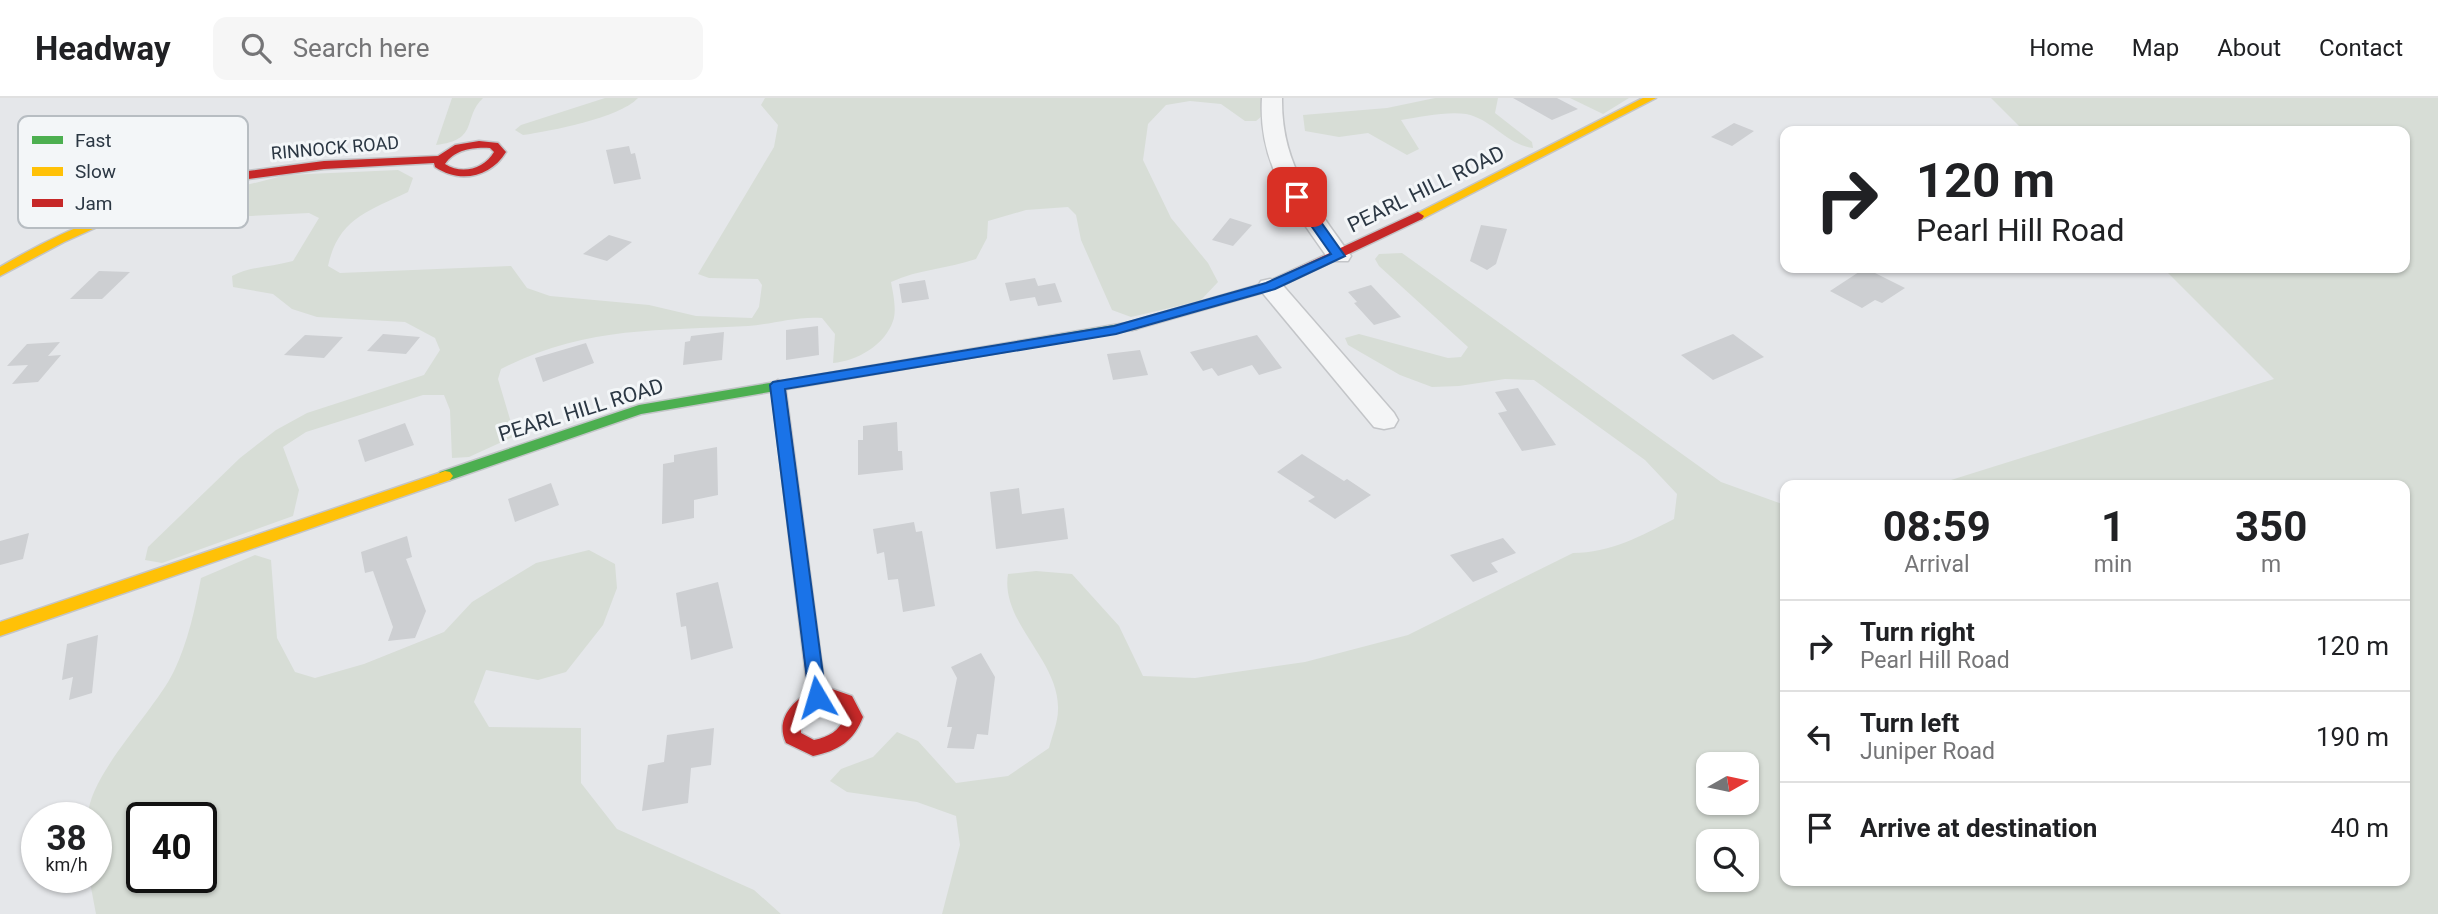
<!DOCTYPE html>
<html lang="en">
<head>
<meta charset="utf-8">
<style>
  body { margin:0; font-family:Roboto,sans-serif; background:#f6f6f6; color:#202124; height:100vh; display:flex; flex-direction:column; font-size:26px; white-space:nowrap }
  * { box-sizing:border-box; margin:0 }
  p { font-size:23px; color:#757577 }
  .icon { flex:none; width:38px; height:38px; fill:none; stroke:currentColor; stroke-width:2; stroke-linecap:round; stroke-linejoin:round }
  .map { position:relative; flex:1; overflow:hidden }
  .side { position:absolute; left:1780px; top:382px; width:630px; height:406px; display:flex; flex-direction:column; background:#fff; border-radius:14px; box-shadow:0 2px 5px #0004 }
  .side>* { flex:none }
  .hud { position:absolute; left:1780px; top:28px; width:630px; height:147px; border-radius:14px; box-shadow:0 2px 5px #0004; background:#fff; color:#202124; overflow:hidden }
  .needle { width:46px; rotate:81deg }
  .controls { position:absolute; left:1696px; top:654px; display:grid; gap:14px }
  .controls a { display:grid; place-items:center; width:63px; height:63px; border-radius:14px; background:#fff; box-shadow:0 2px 5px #0004; font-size:35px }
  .speed { position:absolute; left:21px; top:704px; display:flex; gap:14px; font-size:35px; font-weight:700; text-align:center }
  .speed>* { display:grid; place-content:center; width:91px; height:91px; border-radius:50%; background:#fff; box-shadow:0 2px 5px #0004; line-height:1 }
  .speed small { font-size:18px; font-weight:400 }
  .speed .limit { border:4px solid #111; border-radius:10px; background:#fff; color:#111 }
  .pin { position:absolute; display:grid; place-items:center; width:60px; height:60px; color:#fff; margin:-30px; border-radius:14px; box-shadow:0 4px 10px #0006 }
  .me { position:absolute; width:77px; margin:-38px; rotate:353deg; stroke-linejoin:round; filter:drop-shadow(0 0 5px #0008) }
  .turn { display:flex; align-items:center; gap:24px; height:147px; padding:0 21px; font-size:32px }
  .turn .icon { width:91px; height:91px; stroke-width:2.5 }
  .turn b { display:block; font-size:49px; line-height:60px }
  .eta { display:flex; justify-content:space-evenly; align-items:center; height:119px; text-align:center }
  .eta b { font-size:42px; font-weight:700; line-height:49px }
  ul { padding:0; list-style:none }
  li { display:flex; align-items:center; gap:21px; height:91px; padding:0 21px; border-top:2px solid #e0e0e0 }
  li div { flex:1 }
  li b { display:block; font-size:26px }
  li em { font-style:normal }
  header { display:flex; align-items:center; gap:42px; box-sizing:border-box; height:98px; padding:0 35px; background:#fff; border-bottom:2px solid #e0e0e0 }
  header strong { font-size:33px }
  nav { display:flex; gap:38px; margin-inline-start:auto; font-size:24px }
  .search { width:490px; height:63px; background:#f6f6f6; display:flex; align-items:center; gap:18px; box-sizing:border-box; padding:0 24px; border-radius:14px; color:#757577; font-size:26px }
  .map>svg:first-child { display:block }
</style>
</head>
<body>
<header>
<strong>Headway</strong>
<div class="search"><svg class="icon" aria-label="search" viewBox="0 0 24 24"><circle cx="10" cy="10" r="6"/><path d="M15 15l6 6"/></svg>Search here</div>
<nav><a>Home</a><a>Map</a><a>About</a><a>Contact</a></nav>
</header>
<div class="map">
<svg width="2438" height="816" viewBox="0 0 2438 816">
  <rect width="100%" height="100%" fill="#e5e7ea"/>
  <g fill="#d7ddd6" fill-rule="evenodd">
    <path d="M452,0H483C462,20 480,42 436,47Z"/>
    <path d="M605,0H638C619,20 551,33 523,37L515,32L521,27Z"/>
    <path d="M765,0H1263L1262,18L1256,23H1245L1221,6L1190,3L1166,7L1148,26L1143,62L1171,120L1208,165L1218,184L1200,203L1131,219L1112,212L1081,142L1076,117L1068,109L1026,112L988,123L987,140L976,161C947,171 919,171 891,184C893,195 897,212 893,223C885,247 857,263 833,265L835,236L822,220C797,218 773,226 748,228C657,233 585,228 501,271L498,281L515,338L469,359L452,360L450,312L444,297H423L306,334L283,349L299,392L293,418L162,465L145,462L148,449L240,360L276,332L307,315L424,277L440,252L435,240L405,224L317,219L292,211L273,196L233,189L232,178C251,168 272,169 293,163L319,120L309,115L190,121L160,118V109L286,77L398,72L413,80L408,94C368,113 338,121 328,168L340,175L511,168L527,190L550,198L649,207L696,218L752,220L759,209L762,187L758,181L709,180L698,176L774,49L778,27L761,7Z"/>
    <path d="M1435,0H1498L1495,15L1532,44L1533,50C1507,47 1492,21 1466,16C1447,13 1420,19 1401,22L1419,51L1407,57L1368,35L1339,39L1305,33L1303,17L1387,10Z"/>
    <path d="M1570,0H1629L1603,16Z"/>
    <path d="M1991,0H2438V816H942L960,747L956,718L917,704L847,694L830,683L841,671L873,659L897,634L918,643L956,685L1008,678L1049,650C1052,638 1058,624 1058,612C1060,562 1000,525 1008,476L1036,473L1072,476L1119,528L1143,578L1195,580L1305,564L1408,537L1573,455C1610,455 1641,438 1674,421L1677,396L1645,362L1534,282L1505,281L1459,288L1432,289L1400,277L1348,247L1345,240L1359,236L1448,260L1461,259L1468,249L1379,168L1375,161L1379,156L1402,155L1721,384L1785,407V782H2404V387H1935L2274,281L2163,170H2404V33H2024ZM1708,667H1746V705H1708ZM1708,744H1746V782H1708Z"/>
    <path d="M589,452L615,466L617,490L603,527L566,574L538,582L486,572L474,604L489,629L581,630V685L617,731L754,792L781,816H96L89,779H96V719H88C88,677 155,613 174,573C188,544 195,511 201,480L255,457L271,462L277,540L295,574L315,580L364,566L444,534L472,504L536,465ZM142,719H201V779H142Z"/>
  </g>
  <g fill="#cdcfd2">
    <path d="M1513,0H1557L1578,11L1552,22Z"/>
    <path d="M1734,25L1754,33L1732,48L1711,39Z"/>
    <path d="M629,48L631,56L635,55L641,81L614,86L606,52Z"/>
    <path d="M1230,120L1252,127L1233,148L1212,142Z"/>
    <path d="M1481,127L1507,131L1496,166L1487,172L1470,163Z"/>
    <path d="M609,137L632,144L607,163L583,156Z"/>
    <path d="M1865,170L1905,190L1882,205L1875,202L1862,210L1830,193Z"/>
    <path d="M99,173L130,174L102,201H70Z"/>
    <path d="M1035,180L1038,188L1055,185L1062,204L1038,208L1035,199L1010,203L1005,185Z"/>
    <path d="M925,182L929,201L902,205L899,186Z"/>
    <path d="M1371,187L1401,219L1374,227L1354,205L1357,204L1348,194Z"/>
    <path d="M818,228L819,257L786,262V232Z"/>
    <path d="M724,234L722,262L683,267L685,244L690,243L691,238Z"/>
    <path d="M383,236L420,239L406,256L367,253Z"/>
    <path d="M1733,236L1764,259L1713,282L1681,257Z"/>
    <path d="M305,237L343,239L324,260L284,257Z"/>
    <path d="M1257,237L1282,270L1259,277L1252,267L1218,278L1212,270L1203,273L1190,254Z"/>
    <path d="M60,244L48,258L61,257L38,284L12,286L28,267L7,268L27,246Z"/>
    <path d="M586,245L594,265L543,284L535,260Z"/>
    <path d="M1140,252L1148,277L1113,282L1107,256Z"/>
    <path d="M1518,290L1556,347L1522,353L1498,315L1507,313L1495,294Z"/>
    <path d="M897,324L898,353H902L903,372L858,377V342H863V328Z"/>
    <path d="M405,325L414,347L365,364L358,342Z"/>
    <path d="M717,349L718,397L694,402V420L662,426L663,366L674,364V357Z"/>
    <path d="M1302,356L1344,383L1347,381L1371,397L1335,421L1308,403L1315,399L1277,374Z"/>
    <path d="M551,385L559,407L515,424L508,401Z"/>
    <path d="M1019,390L1022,416L1064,410L1068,441L996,451L990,394Z"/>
    <path d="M914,424L916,434L922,433L935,508L903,514L898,481L888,482L884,454L877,456L873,431Z"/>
    <path d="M29,435L23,461L0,467V443Z"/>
    <path d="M407,438L412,459L406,461L426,513L415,540L388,543L393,529L373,473L365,475L361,454Z"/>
    <path d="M1503,440L1516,455L1491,465L1498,474L1473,484L1450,457Z"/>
    <path d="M718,484L733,550L691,562L686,528L681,529L676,495Z"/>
    <path d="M98,537L92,595L69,602L73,579L62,582L67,546Z"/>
    <path d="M981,555L995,579L988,637L977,636L974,651L947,650L952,629H947L957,580L951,569Z"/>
    <path d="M714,630L711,667L691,670L688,705L642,713L648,667L664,664L667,637Z"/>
  </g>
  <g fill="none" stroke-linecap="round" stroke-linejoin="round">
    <g stroke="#c3c5c8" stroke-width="3">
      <g id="street">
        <path d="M1262,0H1282C1281,68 1314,105 1351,158L1348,163H1330C1293,110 1258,68 1262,0Z"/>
        <path d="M1270,181L1279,183L1394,315L1398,322L1394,329L1384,331L1374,329L1261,193L1258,188L1261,183Z"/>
      </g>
    </g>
    <g stroke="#c3c5c8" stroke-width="3">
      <path id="fast" d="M1132,224L1139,228L1137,231L641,316L450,382H440L437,378L440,374L639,307Z"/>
    </g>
    <g stroke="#c3c5c8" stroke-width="3">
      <g id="slow">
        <path d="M1643,0H1656L1422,121L1418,122L1412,118Z"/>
        <path d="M248,73L252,74V80L187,96L124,117L64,144L0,178V169C78,123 160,94 248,73Z"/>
        <path d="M445,373L450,374L453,378L450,382L0,538V524Z"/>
      </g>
    </g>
    <g stroke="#c3c5c8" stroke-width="3">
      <g id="jam">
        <path d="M479,43L498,45L506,54C491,79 460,86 435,69L434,65L324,71L248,81L242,77L248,73L324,63L438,58L455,47ZM490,50L494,54C484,71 462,77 445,66C455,51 474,49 490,50Z"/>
        <path d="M1418,114L1424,118L1422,121L1275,191L1132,232L1125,228L1127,225L1265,185Z"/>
        <path d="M778,282L785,287L825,591H832L852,598L863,619C854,643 838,653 813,658L786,645C776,624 789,606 808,595L771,287ZM832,605L840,608L845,619C839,633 829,639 814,642L801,635C800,615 813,607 832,605Z"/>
      </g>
    </g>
    <use href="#street" fill="#f4f5f6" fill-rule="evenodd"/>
    <use href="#fast" fill="#4caf50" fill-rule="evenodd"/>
    <use href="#slow" fill="#ffc107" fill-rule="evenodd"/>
    <use href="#jam" fill="#c62828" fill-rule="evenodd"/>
  </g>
  <path fill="#1a73e8" stroke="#114b97" stroke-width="2" d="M1297,95L1301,96L1345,158L1275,191L1116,236L785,291L826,599L817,607L810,605L770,287L773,284L1114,228L1266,185L1331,156L1291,99Z"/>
  <g text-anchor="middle" stroke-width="6" stroke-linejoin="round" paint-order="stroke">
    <g font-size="18" fill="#2b3743" stroke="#f3f6f8">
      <text transform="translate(335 50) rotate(-5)" y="6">RINNOCK ROAD</text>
    </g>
    <g font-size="21" fill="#2b3743" stroke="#f3f6f8">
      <text transform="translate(1426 91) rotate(-26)" y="7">PEARL HILL ROAD</text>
      <text transform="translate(581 312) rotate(-17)" y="7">PEARL HILL ROAD</text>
    </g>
  </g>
  <rect x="18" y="18" width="230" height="112" rx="10" fill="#f3f6f8" stroke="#b7bdc2" stroke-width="2"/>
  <rect x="32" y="38" width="31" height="8" fill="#4caf50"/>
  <rect x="32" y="69" width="31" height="9" fill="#ffc107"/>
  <rect x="32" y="101" width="31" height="8" fill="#c62828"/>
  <g font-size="19" fill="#2b3743">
    <text x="75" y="49">Fast</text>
    <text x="75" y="80">Slow</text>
    <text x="75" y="112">Jam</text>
  </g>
</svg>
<div class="controls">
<a><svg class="needle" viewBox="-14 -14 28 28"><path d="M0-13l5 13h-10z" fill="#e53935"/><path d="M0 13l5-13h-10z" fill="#757577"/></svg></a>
<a><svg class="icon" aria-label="search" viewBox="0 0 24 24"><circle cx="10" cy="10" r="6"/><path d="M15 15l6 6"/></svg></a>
</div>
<div class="speed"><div>38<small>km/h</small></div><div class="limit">40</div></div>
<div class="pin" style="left:1297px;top:99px;background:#d93025"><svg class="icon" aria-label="arrive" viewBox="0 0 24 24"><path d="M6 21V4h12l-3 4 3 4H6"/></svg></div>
<svg class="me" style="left:817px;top:599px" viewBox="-20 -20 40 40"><path d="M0-17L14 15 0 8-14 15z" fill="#1a73e8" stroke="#fff" stroke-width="4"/></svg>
<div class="hud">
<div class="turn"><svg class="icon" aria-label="right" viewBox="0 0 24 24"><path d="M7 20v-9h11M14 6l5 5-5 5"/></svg><div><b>120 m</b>Pearl Hill Road</div></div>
</div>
<section class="side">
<div class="eta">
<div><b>08:59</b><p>Arrival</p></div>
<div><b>1</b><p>min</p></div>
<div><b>350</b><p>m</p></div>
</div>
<ul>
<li><svg class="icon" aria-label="right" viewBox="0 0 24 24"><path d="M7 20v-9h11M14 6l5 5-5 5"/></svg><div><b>Turn right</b><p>Pearl Hill Road</p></div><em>120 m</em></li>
<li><svg class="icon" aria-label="left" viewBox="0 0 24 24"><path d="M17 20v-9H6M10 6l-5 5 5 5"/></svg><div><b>Turn left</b><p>Juniper Road</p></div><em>190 m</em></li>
<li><svg class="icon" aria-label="arrive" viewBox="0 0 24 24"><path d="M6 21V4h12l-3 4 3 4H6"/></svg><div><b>Arrive at destination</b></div><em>40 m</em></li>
</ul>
</section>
</div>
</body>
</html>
